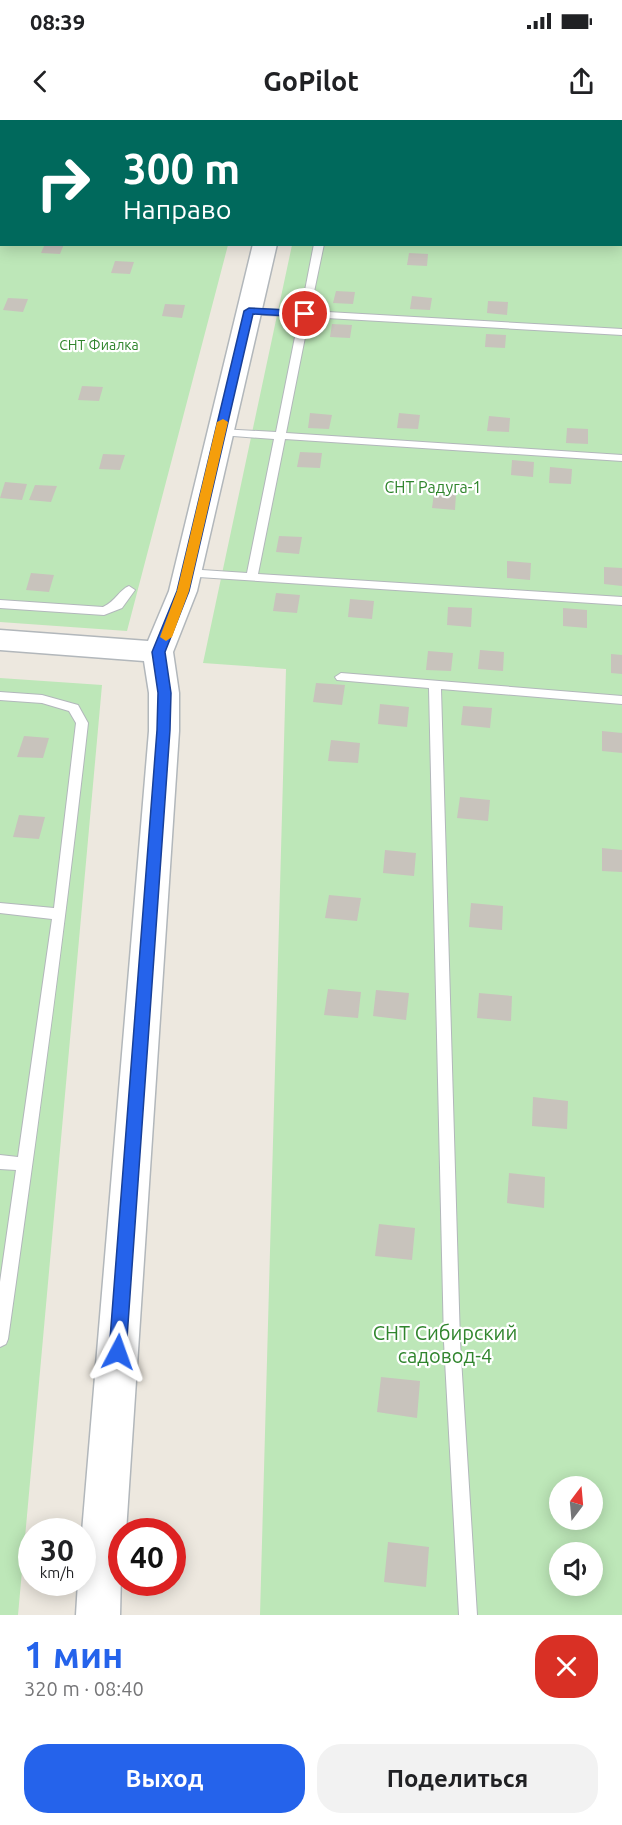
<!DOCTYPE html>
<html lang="ru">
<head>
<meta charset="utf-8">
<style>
  body { margin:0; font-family:Ubuntu,sans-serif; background:#f2f2f2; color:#202124; height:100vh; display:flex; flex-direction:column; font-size:22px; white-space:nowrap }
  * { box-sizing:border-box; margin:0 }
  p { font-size:20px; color:#757577 }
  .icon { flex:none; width:33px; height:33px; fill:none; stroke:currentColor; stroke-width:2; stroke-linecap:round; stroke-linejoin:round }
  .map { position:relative; height:1495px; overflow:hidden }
  .details { display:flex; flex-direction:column; background:#fff; flex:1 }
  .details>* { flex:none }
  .top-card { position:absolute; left:0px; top:0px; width:622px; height:126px; box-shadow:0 3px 15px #0003; background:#00695c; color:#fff; overflow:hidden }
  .needle { width:39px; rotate:16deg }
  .fabs { position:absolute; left:549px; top:1356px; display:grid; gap:12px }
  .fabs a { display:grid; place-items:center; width:54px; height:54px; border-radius:50%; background:#fff; box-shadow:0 3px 15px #0003; font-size:30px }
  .speed { position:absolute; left:18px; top:1398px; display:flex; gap:12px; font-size:30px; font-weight:700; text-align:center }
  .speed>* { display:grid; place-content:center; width:78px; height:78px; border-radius:50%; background:#fff; box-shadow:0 3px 15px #0003; line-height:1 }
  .speed small { font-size:15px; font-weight:400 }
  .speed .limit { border:9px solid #d22; background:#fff; color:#111 }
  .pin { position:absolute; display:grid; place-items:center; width:51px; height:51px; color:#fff; margin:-26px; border:3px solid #fff; border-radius:50%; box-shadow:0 2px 6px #0007 }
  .me { position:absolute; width:66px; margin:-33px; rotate:4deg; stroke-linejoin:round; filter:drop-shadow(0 0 4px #0008) }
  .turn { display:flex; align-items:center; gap:21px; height:126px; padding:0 24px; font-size:27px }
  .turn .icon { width:78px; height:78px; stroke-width:2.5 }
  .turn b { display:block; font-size:42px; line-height:51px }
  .round { display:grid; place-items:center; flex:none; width:63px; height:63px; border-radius:24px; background:#f2f2f2 }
  .head { display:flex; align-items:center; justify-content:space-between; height:102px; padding:0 24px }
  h1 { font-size:36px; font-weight:700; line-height:45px; color:#2563eb }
  .cta { display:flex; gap:12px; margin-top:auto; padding:12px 24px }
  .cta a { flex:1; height:69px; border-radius:24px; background:#2563eb; color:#fff; font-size:24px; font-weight:700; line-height:69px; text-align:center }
  .cta a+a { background:#f2f2f2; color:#202124 }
  .status { display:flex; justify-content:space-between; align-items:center; height:42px; padding:0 30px; background:#fff; direction:ltr }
  .status svg { height:16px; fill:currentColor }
  header { display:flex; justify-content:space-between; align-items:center; height:78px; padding:0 24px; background:#fff; font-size:27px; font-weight:700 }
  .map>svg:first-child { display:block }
</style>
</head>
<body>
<div class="status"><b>08:39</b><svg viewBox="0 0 49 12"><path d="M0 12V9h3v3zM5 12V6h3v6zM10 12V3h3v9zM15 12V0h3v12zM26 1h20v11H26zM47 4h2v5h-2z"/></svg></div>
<header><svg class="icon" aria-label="back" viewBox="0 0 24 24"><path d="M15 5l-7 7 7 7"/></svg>GoPilot<svg class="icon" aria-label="share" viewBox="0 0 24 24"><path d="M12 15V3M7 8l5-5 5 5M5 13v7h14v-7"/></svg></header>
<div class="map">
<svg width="622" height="1495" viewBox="0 0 622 1495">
  <rect width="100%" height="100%" fill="#ede8df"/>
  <g fill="#bde7b8" fill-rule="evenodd">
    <path d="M0,0H260L2,2V124L228,125L127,511L0,502Z"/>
    <path d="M319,0H622V1495H260L286,549L203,543L292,125L621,124V2ZM560,1366H592V1400H560ZM560,1432H592V1466H560Z"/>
    <path d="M0,558L102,565L18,1495H0Z"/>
  </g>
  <g fill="#c8c3bc">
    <path d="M45,124H64L60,134L41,133Z"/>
    <path d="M409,133L428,134L427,146L407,145Z"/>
    <path d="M115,141L134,142L130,154L111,153Z"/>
    <path d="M336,171L355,172L353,184L333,183Z"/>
    <path d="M412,176L432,178L430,190L410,189Z"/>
    <path d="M8,178L28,179L23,192L3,190Z"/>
    <path d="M488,181L508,182L507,195L487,193Z"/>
    <path d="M165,184L185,185L182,198L162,196Z"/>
    <path d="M332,204L352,205L350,218L330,217Z"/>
    <path d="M486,214L506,215L505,228L485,227Z"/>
    <path d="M82,266L103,267L99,281L78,280Z"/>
    <path d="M310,293L332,295L329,309L308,308Z"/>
    <path d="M399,293L420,295L418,309L397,308Z"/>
    <path d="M489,296L510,298L509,312L487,311Z"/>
    <path d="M567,308L588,309V324L566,323Z"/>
    <path d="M300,332L322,333L320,348L297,347Z"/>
    <path d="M103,334L125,335L120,350L99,349Z"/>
    <path d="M512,340L534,342L533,357L511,355Z"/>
    <path d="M550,347L572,349L571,364L549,363Z"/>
    <path d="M5,362L27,364L22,380L0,378Z"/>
    <path d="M35,365L57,366L51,382L29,380Z"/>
    <path d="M434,373L456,374L455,390L432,388Z"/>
    <path d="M279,416L302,417L299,434L276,432Z"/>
    <path d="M507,441L531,443L530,460L507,458Z"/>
    <path d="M604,447L622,448V466L604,464Z"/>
    <path d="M31,453L54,455L49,472L26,470Z"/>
    <path d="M276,473L300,475L297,493L273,491Z"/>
    <path d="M350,479L374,481L372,499L348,497Z"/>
    <path d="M448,487L472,488L471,507L447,505Z"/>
    <path d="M563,488L587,490V508L563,506Z"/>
    <path d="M480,530L504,532L503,551L478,549Z"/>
    <path d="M428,531L453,533L451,551L426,550Z"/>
    <path d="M611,534L622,535V554L611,553Z"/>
    <path d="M316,563L345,565L342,585L313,582Z"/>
    <path d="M380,584L409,587L407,607L378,604Z"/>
    <path d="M463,586L492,588L490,608L461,605Z"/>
    <path d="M602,611L622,613V633L602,631Z"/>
    <path d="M24,616L49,618L43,638L17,637Z"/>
    <path d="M331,620L360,623L358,643L328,641Z"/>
    <path d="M460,677L490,680L488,701L457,698Z"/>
    <path d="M19,695L45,697L39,719L13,717Z"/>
    <path d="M602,728L622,730V752L602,751Z"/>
    <path d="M385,730L416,733L414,756L383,753Z"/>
    <path d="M329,775L361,778L357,801L325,798Z"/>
    <path d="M471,783L503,786L502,810L469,807Z"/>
    <path d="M328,869L361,872L358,898L324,895Z"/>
    <path d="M376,870L409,873L406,900L373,896Z"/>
    <path d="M479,873L512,876L511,901L477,898Z"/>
    <path d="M533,977L568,981L567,1009L532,1006Z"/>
    <path d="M509,1053L545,1057L544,1088L507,1083Z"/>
    <path d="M379,1104L415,1108L412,1140L375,1136Z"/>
    <path d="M381,1257L420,1261L417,1298L377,1292Z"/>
    <path d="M388,1422L429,1427L426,1467L384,1462Z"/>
  </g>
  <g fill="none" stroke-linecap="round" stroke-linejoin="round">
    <g stroke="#b2b7bb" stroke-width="2">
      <g id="service">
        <path d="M341,0H349L340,2Z"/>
        <path d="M428,0H463L465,2H429Z"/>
        <rect x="621" y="7" width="1" height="6"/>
        <rect x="0" y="14" width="2" height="6"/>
        <rect x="621" y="102" width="1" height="6"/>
        <path d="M314,124H324L310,191L622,209V215L309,197L286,313L622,335V341L285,319L258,454L622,477V485L183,456L181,453L187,449L247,453L274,319L220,315L215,312L220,309L276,312L299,197L249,194L244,191L249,188L301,191Z"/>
        <path d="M129,466L135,470L122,488L104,495L0,488V480L103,487C116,481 119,470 129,466Z"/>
        <path d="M341,553L622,576V584L441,569L460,1222L477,1495H459L444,1222L429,568L337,560L335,557Z"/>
        <path d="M0,572L42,575L78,585L88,603C65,809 37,1014 8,1219L6,1224L0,1227V1162L16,1050L0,1049V1035L18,1037L52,799L0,793V783L54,788L76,603L69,591L42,583L0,580Z"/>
      </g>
    </g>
    <g stroke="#b2b7bb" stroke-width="3">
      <g id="tertiary">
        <rect x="283" y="0" width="22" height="2"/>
        <path d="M253,124H277L197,471L173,532L179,573V611L126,1412H122L120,1495H76L78,1462H82V1412L149,611V573L144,541L0,530V510L148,521L169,471Z"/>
      </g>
    </g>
    <use href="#service" fill="#fff" fill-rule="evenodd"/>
    <use href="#tertiary" fill="#fff" fill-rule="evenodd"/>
  </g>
  <path fill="#2563eb" stroke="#184099" stroke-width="1.5" d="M249,188L305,191L310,194L305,197L253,194L189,471L165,532L171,573L170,610L126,1232L124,1238L118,1240L112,1238L109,1232L157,610L158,573L152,532L177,471L244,191Z"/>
  <path fill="#f59e0b" d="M223,299L228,302L189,471L172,517L166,521L160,517L177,471L217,302Z"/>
  <g text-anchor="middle" stroke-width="4.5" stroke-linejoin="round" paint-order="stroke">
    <g font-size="14" fill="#30852d" stroke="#fff">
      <text x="99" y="230">СНТ Фиалка</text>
    </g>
    <g font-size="16" fill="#30852d" stroke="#fff">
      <text x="433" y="373">СНТ Радуга-1</text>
    </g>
    <g font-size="20" fill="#30852d" stroke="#fff">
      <text x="445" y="1220">СНТ Сибирский<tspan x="445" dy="23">садовод-4</tspan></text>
    </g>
  </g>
</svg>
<div class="fabs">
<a><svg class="needle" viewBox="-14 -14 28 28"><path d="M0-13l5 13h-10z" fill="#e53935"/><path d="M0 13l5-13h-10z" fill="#757577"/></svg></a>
<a><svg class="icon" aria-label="sound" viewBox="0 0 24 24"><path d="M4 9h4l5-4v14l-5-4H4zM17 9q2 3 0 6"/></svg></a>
</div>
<div class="speed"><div>30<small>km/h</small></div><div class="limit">40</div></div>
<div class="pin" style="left:305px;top:194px;background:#d93025"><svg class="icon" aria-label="arrive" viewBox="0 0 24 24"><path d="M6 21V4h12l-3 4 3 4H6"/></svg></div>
<svg class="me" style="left:118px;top:1232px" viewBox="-20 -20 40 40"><path d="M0-17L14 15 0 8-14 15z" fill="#2563eb" stroke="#fff" stroke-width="4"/></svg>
<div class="top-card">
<div class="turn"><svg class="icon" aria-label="right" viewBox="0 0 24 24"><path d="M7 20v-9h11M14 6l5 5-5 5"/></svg><div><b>300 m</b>Направо</div></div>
</div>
</div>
<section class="details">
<div class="head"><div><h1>1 мин</h1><p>320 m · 08:40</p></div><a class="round" style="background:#d93025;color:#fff"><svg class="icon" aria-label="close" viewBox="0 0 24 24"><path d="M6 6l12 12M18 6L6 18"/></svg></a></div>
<div class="cta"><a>Выход</a><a>Поделиться</a></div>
</section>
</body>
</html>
